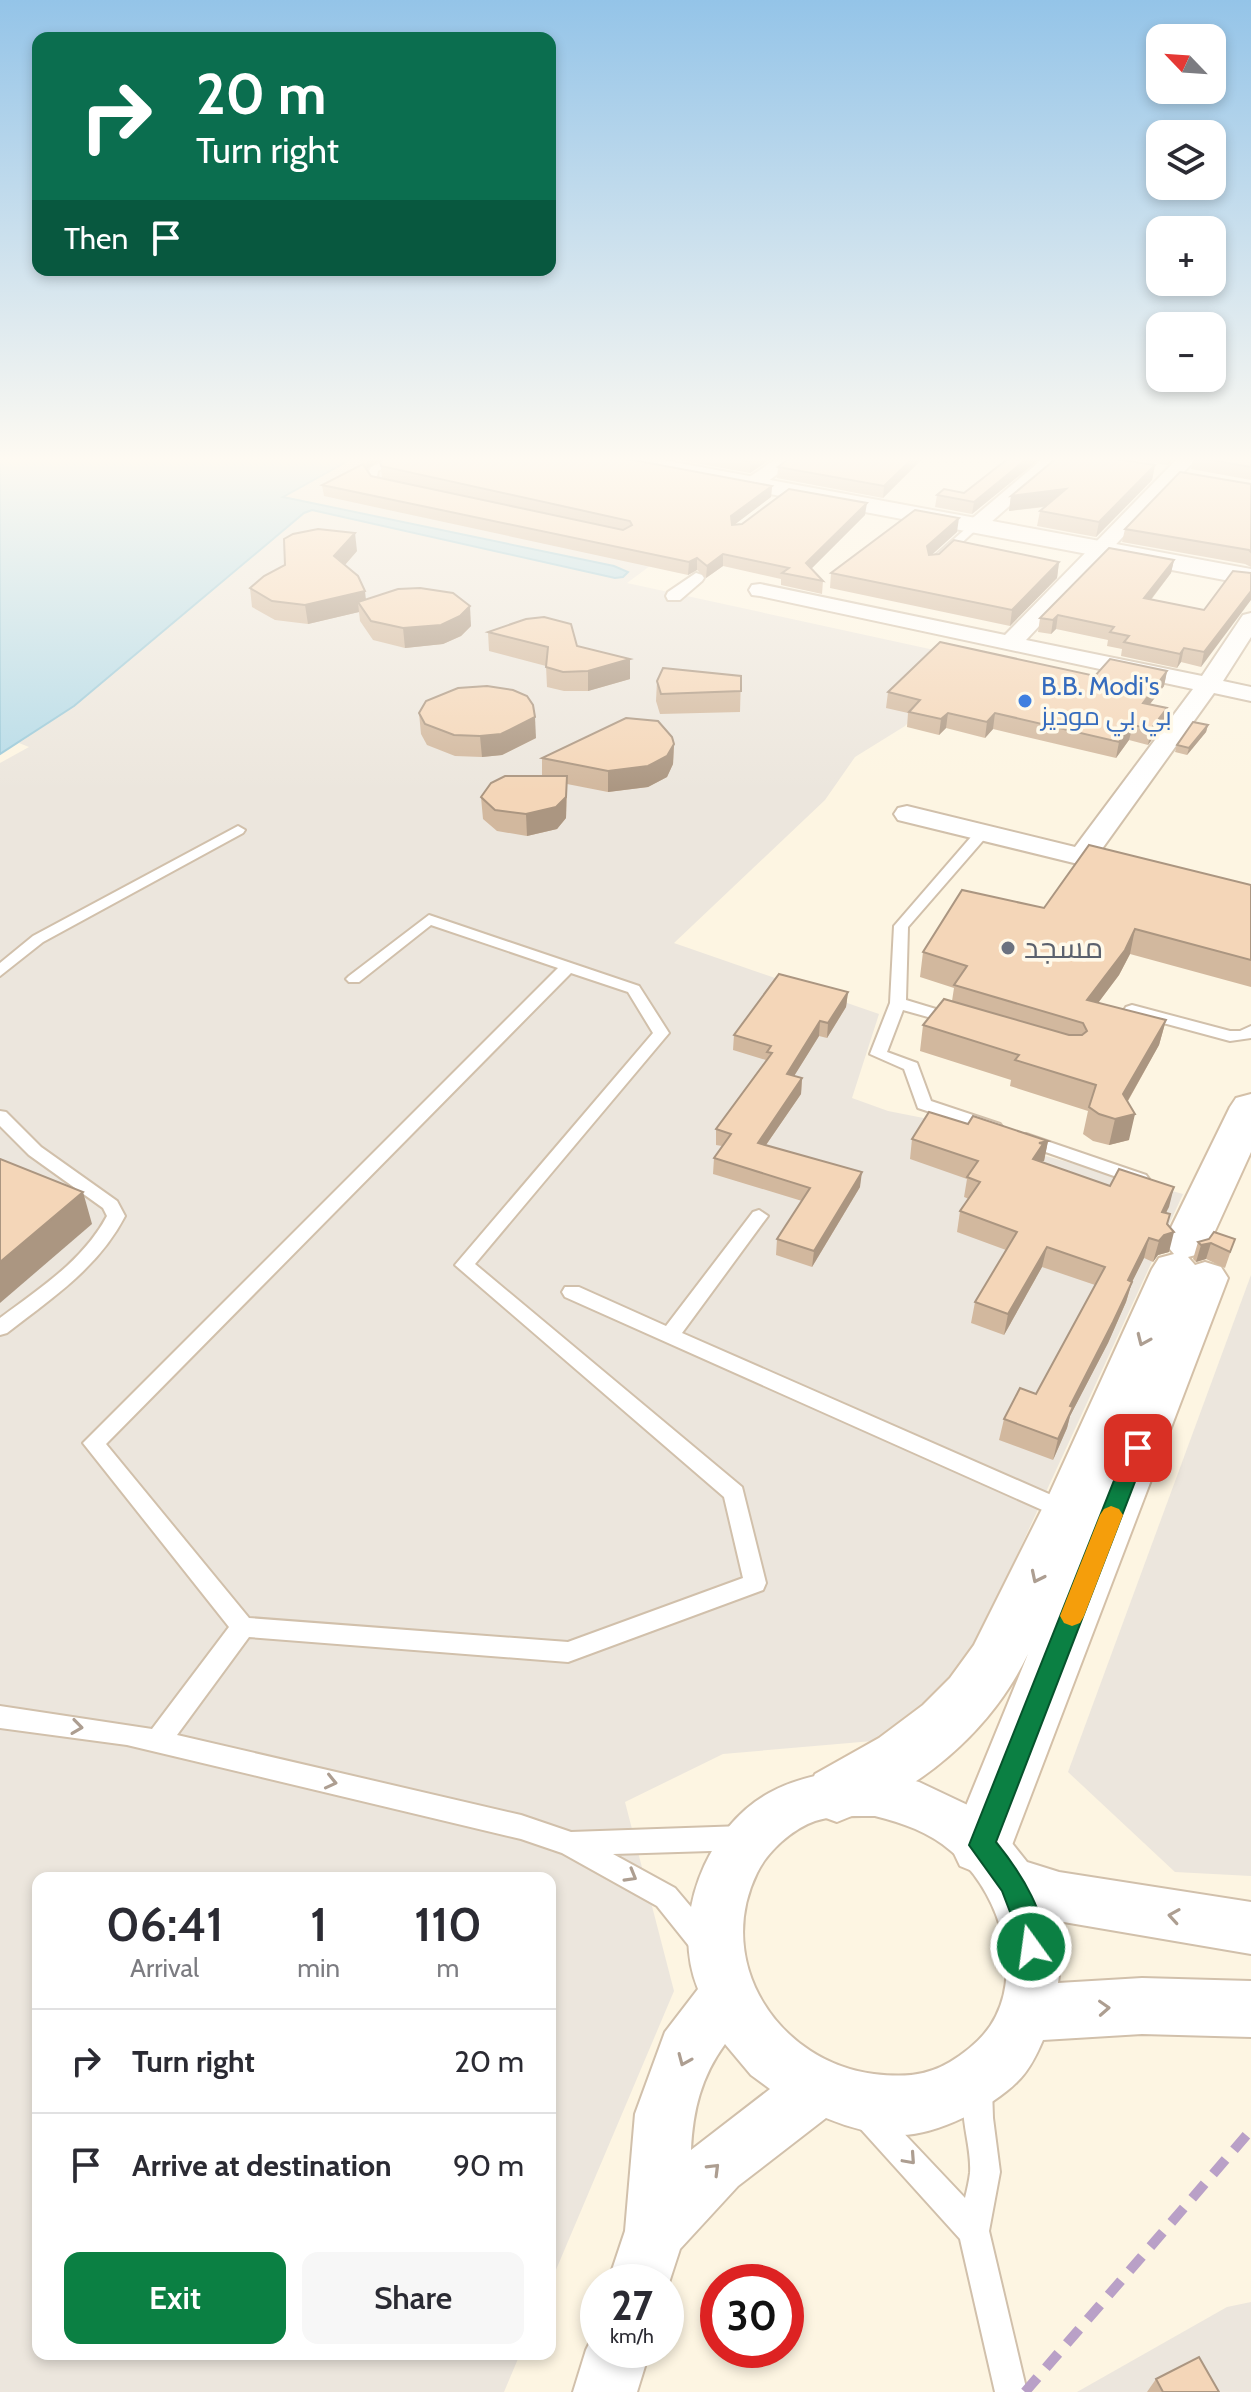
<!DOCTYPE html>
<html lang="en">
<head>
<meta charset="utf-8">
<style>
  body { margin:0; font-family:Cabin,Cairo,sans-serif; background:#f7f7f7; color:#2b2b33; height:100vh; display:flex; flex-direction:column; font-size:30px; white-space:nowrap }
  * { box-sizing:border-box; margin:0 }
  p { font-size:26px; color:#7c7c81 }
  .icon { flex:none; width:44px; height:44px; fill:none; stroke:currentColor; stroke-width:2; stroke-linecap:round; stroke-linejoin:round }
  .map { position:relative; flex:1; overflow:hidden }
  .details { position:absolute; left:32px; top:1872px; width:524px; height:488px; display:flex; flex-direction:column; background:#fff; border-radius:16px; box-shadow:0 4px 12px #0003 }
  .details>* { flex:none }
  .top-card { position:absolute; left:32px; top:32px; width:524px; height:244px; border-radius:16px; box-shadow:0 4px 12px #0003; background:#0b6e4f; color:#fff; overflow:hidden }
  .needle { width:52px; rotate:295deg }
  .tools { position:absolute; left:1146px; top:24px; display:grid; gap:16px }
  .tools a { display:grid; place-items:center; width:80px; height:80px; border-radius:16px; background:#fff; box-shadow:0 4px 12px #0003; font-size:40px }
  .speed { position:absolute; left:580px; top:2264px; display:flex; gap:16px; font-size:40px; font-weight:700; text-align:center }
  .speed>* { display:grid; place-content:center; width:104px; height:104px; border-radius:50%; background:#fff; box-shadow:0 4px 12px #0003; line-height:1 }
  .speed small { font-size:20px; font-weight:400 }
  .speed .limit { border:12px solid #d22; background:#fff; color:#111 }
  .pin { position:absolute; display:grid; place-items:center; width:68px; height:68px; color:#fff; margin:-34px; border-radius:16px; box-shadow:0 4px 12px #0006 }
  .me { position:absolute; width:88px; margin:-44px; rotate:346deg; stroke-linejoin:round; filter:drop-shadow(0 0 6px #0008) }
  .turn { display:flex; align-items:center; gap:28px; height:168px; padding:0 32px; font-size:36px }
  .turn .icon { width:104px; height:104px; stroke-width:2.5 }
  .turn b { display:block; font-size:56px; line-height:68px }
  .then { display:flex; align-items:center; height:76px; padding:0 32px; background:#0003; gap:16px; font-size:30px }
  .eta { display:flex; justify-content:space-evenly; align-items:center; height:136px; text-align:center }
  .eta b { font-size:48px; font-weight:600; line-height:56px }
  .action { display:flex; gap:16px; margin-top:auto; padding:16px 32px }
  .action a { flex:1; height:92px; border-radius:16px; background:#0b8043; color:#fff; font-size:32px; font-weight:600; line-height:92px; text-align:center }
  .action a+a { background:#f7f7f7; color:#2b2b33 }
  ul { padding:0; list-style:none }
  li { display:flex; align-items:center; gap:24px; height:104px; padding:0 32px; border-top:2px solid #e1e1e2 }
  li div { flex:1 }
  li b { display:block; font-size:30px }
  li em { font-style:normal }
  .map>svg:first-child { display:block }
</style>
</head>
<body>
<div class="map">
<svg width="1251" height="2392" viewBox="0 0 1251 2392">
  <rect width="100%" height="100%" fill="#fdf5e2"/>
  <g fill="#ece6dd">
    <path d="M355,457H606L756,487L627,583L971,658L905,726L855,757L825,800L674,943L879,1014L852,1098L888,1111L954,1124L1010,1146L1183,1194L965,1668L896,1739L723,1754L625,1802L674,1991L550,2284V1878H38V2354H520L504,2392H0V763L29,747L19,743L74,706L304,513L312,510L620,578L283,497Z"/>
    <path d="M1251,1275V1876L1175,1872L1068,1772Z"/>
    <path d="M1251,2302V2392H1077L1227,2307Z"/>
  </g>
  <path fill="#b6dbe8" stroke="#9bcada" stroke-width="2" d="M0,457H355L283,497L614,566L628,572L623,577L615,578L312,510L304,513L74,706L0,754Z"/>
  <g fill="none" stroke-linecap="round" stroke-linejoin="round">
    <g stroke="#d1c0ab" stroke-width="4">
      <g id="service">
        <path d="M392,457H404L378,471L377,476L379,480L394,484V488L373,484L367,476L371,467Z"/>
        <path d="M971,524L980,526L944,559H936V555Z"/>
        <path d="M238,826L245,830L243,833L43,942L0,976V963L33,936Z"/>
        <path d="M982,829L987,830V836L908,927L906,1000L959,1016L961,1019L953,1024L903,1010L887,1052L917,1063L931,1101L1000,1124L1003,1128L994,1133L918,1108L904,1069L870,1054L890,1003L894,926L977,830Z"/>
        <path d="M429,915L639,986L669,1033L475,1264L742,1487L766,1583L763,1590L568,1662L249,1637L177,1735L521,1815L571,1832L743,1826L752,1829L756,1838L752,1847L743,1850L613,1854L675,1888L713,1933L716,1942L713,1951L703,1955L693,1951L657,1906L562,1853L521,1839L127,1745L0,1728V1706L152,1729L229,1627L83,1443L558,968L431,925L359,982H349L346,979L349,976ZM571,973L628,992L653,1033L455,1265L724,1497L743,1578L568,1642L249,1618L106,1444Z"/>
        <path d="M1132,1005L1230,1031H1240L1251,1026V1038L1230,1041L1126,1013L1124,1010L1126,1007Z"/>
        <path d="M0,1111L6,1112L41,1147L117,1201L125,1216C98,1268 52,1298 7,1333L0,1335V1318C40,1288 83,1261 107,1216L103,1208L29,1155L0,1126Z"/>
        <path d="M1026,1134L1146,1175L1149,1179L1146,1183H1134L1020,1143L1017,1139L1020,1135Z"/>
        <path d="M759,1210L768,1216L765,1220L682,1333L1074,1505L1077,1511L1074,1517L1066,1520L1058,1517L565,1297L562,1292L565,1287H579L666,1326L753,1212Z"/>
        <path d="M978,2075L988,2079L992,2089L993,2118L1000,2172L989,2231L1027,2392H995L960,2239L858,2126L853,2116L858,2106L868,2101L878,2106L965,2198C967,2190 969,2181 970,2173C972,2142 955,2110 968,2079Z"/>
      </g>
    </g>
    <g stroke="#d1c0ab" stroke-width="4">
      <path id="pedestrian" d="M696,573L702,575L704,578L702,581L680,600H668L666,596L668,592Z"/>
    </g>
    <g stroke="#d1c0ab" stroke-width="4">
      <g id="minor">
        <path d="M779,457H800L759,488H745L743,484L745,480Z"/>
        <path d="M1045,457H1065L982,530H968L965,526L968,522Z"/>
        <path d="M1179,457H1198L1026,640L1202,676L1243,615L1251,613V637L1223,681L1251,687V701L1214,693L1099,853L1137,862L1141,868L1137,874L1127,876L898,820L894,814L898,808L907,806L1075,847L1193,689L760,596L752,595L749,590L752,585L760,584L1005,635Z"/>
        <path d="M875,1770L919,1782L976,1809L1000,1828L1027,1862L1059,1872L1251,1902V1954L1052,1920L1060,1968L1058,1983L1142,1978L1251,1981V2037L1142,2034L1043,2040C1037,2054 1029,2071 1017,2082C992,2107 935,2136 899,2135C874,2134 850,2128 826,2118L738,2186L680,2249L666,2292V2282H608L625,2231L635,2114L665,2032L698,1989C670,1921 705,1828 769,1793C802,1775 838,1770 875,1770ZM875,1816C903,1823 929,1832 951,1851C995,1886 1023,1962 996,2016C987,2035 968,2051 950,2062C925,2077 901,2077 874,2074C779,2062 713,1963 757,1873C767,1852 792,1829 815,1821C834,1815 855,1816 875,1816ZM725,2044L751,2075L770,2089L691,2150C693,2110 701,2077 725,2044Z"/>
        <path d="M598,2326V2350H650L637,2392H573L586,2350Z"/>
      </g>
    </g>
    <g stroke="#d1c0ab" stroke-width="4">
      <path id="tertiary" d="M600,457H646L1251,569V585L611,464L603,462Z"/>
    </g>
    <g stroke="#d4c0a8" stroke-width="4">
      <path id="secondary" d="M1251,1094V1152L1210,1242L1203,1253L1188,1257L1195,1265L1205,1262L1221,1267L1228,1278L1004,1866L982,1875L960,1866L950,1845L1028,1654C990,1733 919,1791 837,1822L815,1814L806,1794L815,1774L879,1738L923,1705L950,1678L974,1645L1049,1495L1152,1269L1159,1258L1174,1254L1164,1242L1230,1107L1236,1098Z"/>
    </g>
    <use href="#service" fill="#fff" fill-rule="evenodd"/>
    <use href="#pedestrian" fill="#fff" fill-rule="evenodd"/>
    <use href="#minor" fill="#fff" fill-rule="evenodd"/>
    <use href="#tertiary" fill="#fff" fill-rule="evenodd"/>
    <use href="#secondary" fill="#fff" fill-rule="evenodd"/>
    <path stroke="#b9a0c7" stroke-width="10" stroke-dasharray="19 13" stroke-linecap="butt" d="M1025,2392L1251,2130"/>
  </g>
  <g fill="#d2b89e">
    <path d="M360,457H386L366,469L371,476L382,478L380,461L389,457H518L514,459L772,486L771,497L734,525L865,515L811,569L823,581L822,594L781,585V579L723,566L706,578L697,570L688,575L324,496L322,485L361,465Z"/>
    <path d="M662,457H774L750,473Z"/>
    <path d="M791,457H924L883,498L777,478L778,467Z"/>
    <path d="M1010,457H1042L972,514L935,507L937,495L964,493Z"/>
    <path d="M1116,457H1176L1167,465Z"/>
    <path d="M1194,457H1251V480L1191,469Z"/>
    <path d="M1155,465L1152,480L1096,537L1037,526L1040,511L1045,507L1009,511L1011,496Z"/>
    <path d="M1251,484V567L1245,564L1122,542L1125,529Z"/>
    <path d="M957,532L932,554L1059,562L1057,578L1010,626L830,588L831,573Z"/>
    <path d="M357,551L345,565L366,599L471,626L461,636L443,644L405,648L373,640L360,621L359,612L308,624L275,620L252,607L250,588Z"/>
    <path d="M1174,560L1171,573L1151,600L1204,610L1251,573L1201,667L1181,662L1177,668L1121,656L1122,649L1107,646L1108,640L1056,629L1051,634L1038,632L1040,618Z"/>
    <path d="M488,632L577,646L630,659V679L588,691H564L547,687L546,666L489,651Z"/>
    <path d="M1167,671L1164,686L1150,704L1164,723L1148,745L1129,740L1116,758L993,729L985,738L946,728L939,735L907,727L908,713L886,708L888,692Z"/>
    <path d="M741,676L740,712L660,714L656,701L657,681Z"/>
    <path d="M419,713L536,738L502,755L482,757L455,756L427,745L421,734Z"/>
    <path d="M1208,725L1206,732L1187,755L1175,752L1177,745Z"/>
    <path d="M674,744L673,764L667,777L648,787L608,792L567,784L566,818L557,829L527,836L497,831L483,819L481,797L542,776V758Z"/>
    <path d="M1251,885V987L1130,954L1119,975L1098,1003L1166,1020L1159,1045L1128,1101L1129,1140L1109,1145L1093,1141L1083,1134L1088,1111L1010,1086L1011,1080L920,1051L923,1025L952,1001L954,988L920,977L923,952L1044,908Z"/>
    <path d="M848,992L846,1007L827,1038L819,1036L794,1076L802,1078L801,1094L766,1145L860,1187L812,1267L776,1255L777,1239L802,1201L713,1174L714,1158L722,1146L716,1145V1129L766,1060L733,1050L734,1035Z"/>
    <path d="M912,1139L1048,1141L1044,1161L1040,1162L1110,1186L1174,1187L1166,1213L1169,1252L1158,1255L1153,1262L1144,1258L1132,1282L1126,1302L1108,1343L1070,1416L1067,1428L1053,1460L999,1440L1004,1419L1036,1394L1095,1285L1042,1267L1004,1335L971,1323L975,1302L1006,1250L957,1232L960,1211L969,1199L964,1197L967,1179L910,1159Z"/>
    <path d="M1235,1239L1225,1268L1206,1259L1196,1262L1193,1259L1198,1242Z"/>
    <path d="M1156,2379L1219,2392H1147Z"/>
  </g>
  <g fill="#ab9681">
    <path d="M366,457H386L367,469Z"/>
    <path d="M758,457H774L750,473V462Z"/>
    <path d="M914,457H924L883,498L884,486Z"/>
    <path d="M1029,457H1042L972,514L974,502Z"/>
    <path d="M1169,457H1176L1167,465Z"/>
    <path d="M1155,465L1152,480L1096,537L1099,522Z"/>
    <path d="M772,486L771,497L730,528L731,516Z"/>
    <path d="M1066,489L1064,504L1009,511L1011,496Z"/>
    <path d="M867,503L865,515L805,575L806,563Z"/>
    <path d="M959,518L957,532L925,561L927,546Z"/>
    <path d="M355,533L357,551L336,575L334,556Z"/>
    <path d="M723,554V566L706,578L707,566Z"/>
    <path d="M697,558V570L688,575L689,562Z"/>
    <path d="M1174,560L1171,573L1141,612L1144,598Z"/>
    <path d="M1059,562L1057,578L1010,626L1012,610Z"/>
    <path d="M365,591L367,610L358,602L359,612L308,624L305,605Z"/>
    <path d="M1251,591V600L1201,667L1204,652Z"/>
    <path d="M470,606L471,626L461,636L443,644L405,648L403,628Z"/>
    <path d="M1058,615L1056,629L1051,634L1053,620Z"/>
    <path d="M1184,648L1181,662L1177,668L1180,654Z"/>
    <path d="M630,659V679L588,691V671Z"/>
    <path d="M1167,671L1164,686L1139,718L1143,703Z"/>
    <path d="M1167,708L1164,723L1148,745L1151,729Z"/>
    <path d="M948,713L946,728L939,735L941,719Z"/>
    <path d="M995,713L993,729L985,738L987,722Z"/>
    <path d="M535,717L536,738L502,755L482,757L480,736Z"/>
    <path d="M1133,725L1129,740L1116,758L1119,742Z"/>
    <path d="M1208,725L1206,732L1187,755L1189,748Z"/>
    <path d="M674,744L673,764L667,777L648,787L608,792V771Z"/>
    <path d="M567,776L566,818L557,829L527,836L526,814Z"/>
    <path d="M1135,929L1130,954L1119,975L1083,1023L1087,1000Z"/>
    <path d="M848,992L846,1007L827,1038L828,1023Z"/>
    <path d="M1166,1020L1159,1045L1118,1118L1135,1114L1129,1140L1109,1145L1115,1119L1123,1094Z"/>
    <path d="M820,1021L819,1036L786,1089L787,1074Z"/>
    <path d="M802,1078L801,1094L757,1158L758,1143Z"/>
    <path d="M1048,1141L1044,1161L1039,1162L1033,1159L1039,1143Z"/>
    <path d="M862,1172L860,1187L812,1267L814,1251Z"/>
    <path d="M1174,1187L1169,1207L1156,1232L1162,1212Z"/>
    <path d="M83,1192L92,1224L0,1303V1262Z"/>
    <path d="M1174,1232L1169,1252L1158,1255L1153,1262L1159,1241L1164,1235Z"/>
    <path d="M1149,1238L1144,1258L1132,1282L1126,1302L1108,1343L1070,1416L1067,1428L1053,1460L1058,1439L1070,1406L1128,1280Z"/>
    <path d="M1211,1243L1206,1259L1196,1262L1201,1245Z"/>
    <path d="M1047,1247L1042,1267L1004,1335L1008,1314Z"/>
  </g>
  <g fill="#f4d6b8" stroke="#ab9681" stroke-width="2">
    <path d="M389,457H509L508,459H518L522,457H617L772,486L731,516L732,525L742,524L789,489L867,503L806,563L823,581L782,573L789,568L723,554L707,566L697,558L689,562L322,485L363,464L371,476L623,530L632,525L630,521L381,466L380,461Z"/>
    <path d="M723,457H758L750,462Z"/>
    <path d="M791,457H914L884,486L778,467Z"/>
    <path d="M1010,457H1029L974,502L937,495L944,489L964,493Z"/>
    <path d="M1058,457H1103L1155,465L1099,522L1040,511L1066,489L1011,496Z"/>
    <path d="M1194,457H1251V467Z"/>
    <path d="M1180,472L1251,484V552L1249,550L1125,529Z"/>
    <path d="M915,510L959,518L927,546L929,555L939,554L954,540L1059,562L1012,610L831,573Z"/>
    <path d="M318,529L355,533L334,556L358,576L365,591L305,605L272,601L250,588L264,576L285,565L284,539L293,534Z"/>
    <path d="M1109,548L1174,560L1144,598L1204,610L1233,571L1251,573V591L1204,652L1184,648L1180,654L1124,642L1129,636L1110,632L1114,627L1058,615L1053,620L1040,618Z"/>
    <path d="M420,588L453,593L470,606L460,616L441,625L403,628L371,621L358,602L398,589Z"/>
    <path d="M544,617L571,624L577,646L630,659L588,671L563,672L546,667L548,647L488,632L526,619Z"/>
    <path d="M940,642L1095,676L1110,659L1167,671L1143,703L1167,708L1151,729L1133,725L1119,742L995,713L987,722L948,713L941,719L909,712L920,700L888,692Z"/>
    <path d="M663,668L741,676V691L661,694L657,681Z"/>
    <path d="M487,686L513,690L527,696L533,705L535,717L501,734L480,736L454,735L425,724L419,713L426,701L458,688Z"/>
    <path d="M626,718L658,721L672,737L674,744L667,756L648,766L608,771L542,758Z"/>
    <path d="M1193,722L1208,725L1189,748L1177,745Z"/>
    <path d="M505,776H567L566,797L556,807L526,814L495,810L481,797L491,783Z"/>
    <path d="M1089,845L1251,885V960L1135,929L1125,950L1087,1000L1166,1020L1123,1094L1135,1114L1115,1119L1099,1114L1089,1107L1096,1085L1015,1060L1019,1055L923,1025L944,999L1069,1035H1082L1087,1031L1083,1023L954,985L967,966L923,952L962,890L1044,908Z"/>
    <path d="M779,974L848,992L828,1023L820,1021L787,1074L802,1078L758,1143L862,1172L814,1251L777,1239L810,1188L714,1158L731,1134L716,1129L772,1053L767,1052L771,1046L734,1035Z"/>
    <path d="M929,1112L968,1124L973,1116L1048,1141L1039,1143L1043,1144L1033,1159L1110,1186L1119,1169L1174,1187L1162,1212L1170,1214L1167,1224L1174,1232L1164,1235L1159,1241L1149,1238L1128,1280L1132,1282L1113,1322L1070,1406L1073,1407L1058,1439L1004,1419L1020,1388L1036,1394L1105,1267L1047,1247L1008,1314L975,1302L1017,1232L960,1211L980,1182L967,1177L978,1161L912,1139Z"/>
    <path d="M0,1159L83,1192L0,1262Z"/>
    <path d="M1214,1232L1235,1239L1230,1252L1211,1243L1201,1245L1198,1242L1209,1239Z"/>
    <path d="M1199,2357L1219,2392H1163L1156,2379Z"/>
  </g>
  <defs><path id="oneway-chevron" d="M-2-3.5L2.5 0L-2 3.5" fill="none" stroke-width="1.6" stroke-linecap="round" stroke-linejoin="round" transform="scale(2)"/></defs>
  <g stroke="#ad9e91">
    <use href="#oneway-chevron" transform="translate(1143 1340) rotate(114)"/>
    <use href="#oneway-chevron" transform="translate(1037 1577) rotate(116)"/>
    <use href="#oneway-chevron" transform="translate(77 1727) rotate(8)"/>
    <use href="#oneway-chevron" transform="translate(331 1782) rotate(13)"/>
    <use href="#oneway-chevron" transform="translate(631 1876) rotate(30)"/>
    <use href="#oneway-chevron" transform="translate(1174 1916) rotate(-171)"/>
    <use href="#oneway-chevron" transform="translate(1104 2008) rotate(-3)"/>
    <use href="#oneway-chevron" transform="translate(684 2060) rotate(113)"/>
    <use href="#oneway-chevron" transform="translate(910 2159) rotate(48)"/>
    <use href="#oneway-chevron" transform="translate(714 2169) rotate(-45)"/>
  </g>
  <linearGradient id="sky" x2="0" y2="1"><stop stop-color="#94c4e8"/><stop offset="0.58" stop-color="#fefaf2"/><stop offset="1" stop-color="#fefaf2" stop-opacity="0"/></linearGradient>
  <rect width="1251" height="792" fill="url(#sky)"/>
  <path fill="#0b8043" stroke="#07532c" stroke-width="2" d="M1138,1440L1145,1442L1148,1448L996,1842C1017,1868 1055,1922 1041,1957L1031,1960L1022,1957L1015,1925L1002,1891L969,1845L1127,1448L1130,1442Z"/>
  <path fill="#f59e0b" d="M1111,1506L1119,1509L1123,1515L1084,1616L1080,1623L1072,1626L1064,1623L1060,1616L1100,1515L1104,1509Z"/>
  <circle fill="#3f7fe0" stroke="#fff9e9" stroke-width="3" cx="1025" cy="701" r="8"/>
  <circle fill="#6b7280" stroke="#fff9e9" stroke-width="3" cx="1008" cy="948" r="8"/>
  <g text-anchor="middle" stroke-width="7" stroke-linejoin="round" paint-order="stroke">
    <g font-size="26" fill="#366cbe" stroke="#fff9e9" text-anchor="start">
      <text x="1041" y="695">B.B. Modi's<tspan x="1041" dy="30">بي بي موديز</tspan></text>
    </g>
    <g font-size="30" fill="#5b616d" stroke="#fff9e9" text-anchor="start">
      <text x="1024" y="958">مسجد</text>
    </g>
  </g>
</svg>
<div class="tools">
<a><svg class="needle" viewBox="-14 -14 28 28"><path d="M0-13l5 13h-10z" fill="#e53935"/><path d="M0 13l5-13h-10z" fill="#7c7c81"/></svg></a>
<a><svg class="icon" aria-label="layers" viewBox="0 0 24 24"><path d="M12 4l9 5-9 5-9-5zM3 14l9 5 9-5"/></svg></a>
<a>+</a>
<a>−</a>
</div>
<div class="speed"><div>27<small>km/h</small></div><div class="limit">30</div></div>
<div class="pin" style="left:1138px;top:1448px;background:#d93025"><svg class="icon" aria-label="arrive" viewBox="0 0 24 24"><path d="M6 21V4h12l-3 4 3 4H6"/></svg></div>
<svg class="me" style="left:1031px;top:1947px" viewBox="-20 -20 40 40"><circle r="17" fill="#0b8043" stroke="#fff" stroke-width="3"/><path d="M0-11L8 9 0 5-8 9z" fill="#fff"/></svg>
<div class="top-card">
<div class="turn"><svg class="icon" aria-label="right" viewBox="0 0 24 24"><path d="M7 20v-9h11M14 6l5 5-5 5"/></svg><div><b>20 m</b>Turn right</div></div>
<div class="then">Then<svg class="icon" aria-label="arrive" viewBox="0 0 24 24"><path d="M6 21V4h12l-3 4 3 4H6"/></svg></div>
</div>
<section class="details">
<div class="eta">
<div><b>06:41</b><p>Arrival</p></div>
<div><b>1</b><p>min</p></div>
<div><b>110</b><p>m</p></div>
</div>
<ul>
<li><svg class="icon" aria-label="right" viewBox="0 0 24 24"><path d="M7 20v-9h11M14 6l5 5-5 5"/></svg><div><b>Turn right</b></div><em>20 m</em></li>
<li><svg class="icon" aria-label="arrive" viewBox="0 0 24 24"><path d="M6 21V4h12l-3 4 3 4H6"/></svg><div><b>Arrive at destination</b></div><em>90 m</em></li>
</ul>
<div class="action"><a>Exit</a><a>Share</a></div>
</section>
</div>
</body>
</html>
